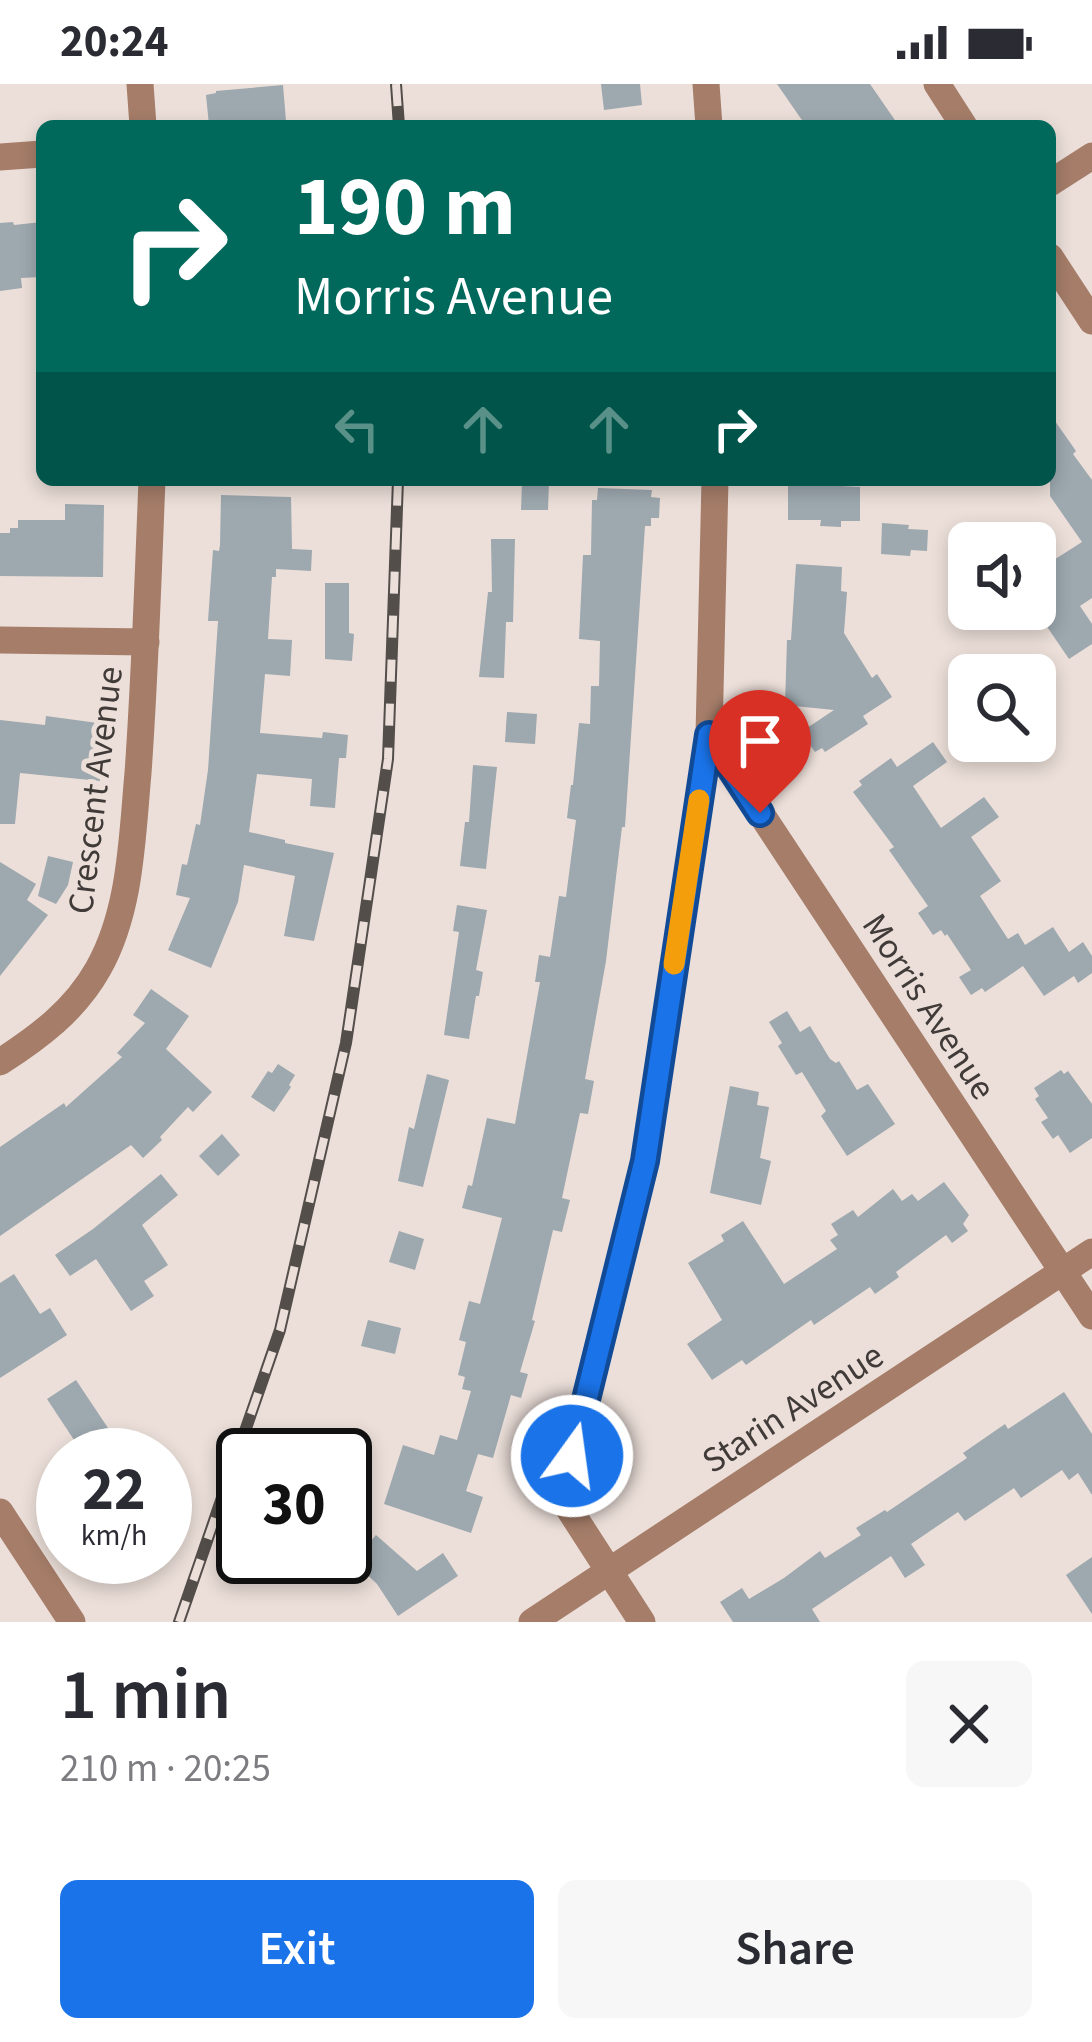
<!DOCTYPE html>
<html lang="en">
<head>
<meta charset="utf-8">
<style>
  body { margin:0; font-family:"Source Sans 3",sans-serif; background:#f7f7f7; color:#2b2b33; height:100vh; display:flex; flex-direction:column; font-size:45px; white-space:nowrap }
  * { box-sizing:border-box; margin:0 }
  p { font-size:39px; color:#7c7c81 }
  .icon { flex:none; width:66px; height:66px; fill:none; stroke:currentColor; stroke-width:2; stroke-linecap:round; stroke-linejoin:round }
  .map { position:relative; height:1538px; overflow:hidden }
  .side { display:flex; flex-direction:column; background:#fff; flex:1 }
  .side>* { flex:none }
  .top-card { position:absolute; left:36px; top:36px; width:1020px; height:366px; border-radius:18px; box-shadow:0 6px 18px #0003; background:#00695c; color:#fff; overflow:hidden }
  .fabs { position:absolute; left:948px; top:438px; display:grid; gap:24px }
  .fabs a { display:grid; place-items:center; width:108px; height:108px; border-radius:18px; background:#fff; box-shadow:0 6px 18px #0003; font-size:60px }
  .speed { position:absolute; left:36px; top:1344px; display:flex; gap:24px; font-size:60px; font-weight:700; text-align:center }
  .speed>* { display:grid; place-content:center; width:156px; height:156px; border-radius:50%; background:#fff; box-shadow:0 6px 18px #0003; line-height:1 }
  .speed small { font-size:30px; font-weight:400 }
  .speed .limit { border:6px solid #111; border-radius:18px; background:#fff; color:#111 }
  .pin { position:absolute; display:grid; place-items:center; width:102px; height:102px; color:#fff; margin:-123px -51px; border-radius:50% 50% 50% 0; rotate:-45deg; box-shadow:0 0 12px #0007 }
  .pin .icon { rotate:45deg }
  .me { position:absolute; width:132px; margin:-66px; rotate:14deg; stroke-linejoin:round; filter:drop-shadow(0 0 9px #0008) }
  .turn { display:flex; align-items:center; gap:42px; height:252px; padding:0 60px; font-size:54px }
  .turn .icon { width:156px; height:156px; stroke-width:2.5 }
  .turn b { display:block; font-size:84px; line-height:102px }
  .lanes { display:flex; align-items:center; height:114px; padding:0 60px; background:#0003; justify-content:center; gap:60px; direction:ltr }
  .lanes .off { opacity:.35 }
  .round { display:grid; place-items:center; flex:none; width:126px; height:126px; border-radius:18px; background:#f7f7f7 }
  .headline { display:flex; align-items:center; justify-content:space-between; height:204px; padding:0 60px }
  h1 { font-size:72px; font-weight:600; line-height:90px }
  .action { display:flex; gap:24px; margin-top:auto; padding:24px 60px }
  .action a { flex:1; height:138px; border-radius:18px; background:#1a73e8; color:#fff; font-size:48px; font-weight:600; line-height:138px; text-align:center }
  .action a+a { background:#f7f7f7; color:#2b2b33 }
  .status { display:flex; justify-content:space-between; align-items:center; height:84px; padding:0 60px; background:#fff; direction:ltr }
  .status svg { height:33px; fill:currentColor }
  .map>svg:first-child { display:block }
</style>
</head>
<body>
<div class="status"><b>20:24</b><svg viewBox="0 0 49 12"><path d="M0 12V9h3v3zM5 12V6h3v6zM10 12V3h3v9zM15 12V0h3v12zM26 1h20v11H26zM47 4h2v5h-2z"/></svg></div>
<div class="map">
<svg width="1092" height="1538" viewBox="0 0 1092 1538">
  <rect width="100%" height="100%" fill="#ecdfd9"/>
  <g fill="#9da8af">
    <path d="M601,0H640L642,21L604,26Z"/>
    <path d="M777,0H870L899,42H806Z"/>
    <path d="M283,1L286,37L229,42L209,41L206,11L216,9V7Z"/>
    <path d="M13,138L14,141L42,138V193L21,194L22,204L0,207V139Z"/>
    <path d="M1050,330L1076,367L1073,370L1092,396V514L1080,522L1092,540V560L1069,575L1035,525V488L1082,458L1050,412Z"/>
    <path d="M823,396H841V402L860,403V437H841V443L820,442L821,436H788V401L823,402Z"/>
    <path d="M522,397H549L548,426H521Z"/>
    <path d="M598,404L652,406L651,413L660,414L659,434H651V442H645L625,743H622L606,877L585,995L594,997L588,1030L580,1029L562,1114L570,1116L562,1148L553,1146L532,1236L535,1237L520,1288L528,1290L521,1314L511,1311L493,1374L478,1370L466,1407L483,1413L471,1449L384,1420L403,1361L434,1371L440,1351L457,1356L471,1307L462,1305L465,1293L458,1291L466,1258L459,1256L469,1217L480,1220L502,1134L462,1124L468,1101L472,1102L487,1034L515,1040L540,898H535L539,871L550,873L559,812L566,813L576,736L567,734L571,701H573L579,639L590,640L591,602H599L600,557L579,555L583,471H591L592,416H597Z"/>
    <path d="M221,411L291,413L292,465L312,466L311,487L276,485V493H272L268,555L292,556L290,592L265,590L260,649L322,654L323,648L348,651L346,674H339L335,724L310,722L312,695L257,690L249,748L285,756V759L334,769L314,857L284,852L295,792L244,781L238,818L211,884L168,866L190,814L176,811L182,780L187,781L196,740L200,741L208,686L218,537H208L213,466L219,467L220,461Z"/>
    <path d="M65,420L104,421L103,493L0,492V449H10V444H18V436H65Z"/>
    <path d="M882,439L909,441L908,445L928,446L927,467L911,466L910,472L881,470Z"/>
    <path d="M491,455H515L513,538H506L504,594L479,593L488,508H492Z"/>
    <path d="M796,480L842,483L841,507L847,508L844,549L872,594L877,590L892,613L863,632L868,640L825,668L822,664L815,668L801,648L834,626L785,621L787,556H791Z"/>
    <path d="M325,499H349V549L354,550L352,577L325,575Z"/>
    <path d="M507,628L537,630L535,660L505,658Z"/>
    <path d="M46,632L105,640L100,697L20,689L15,740H0V636L45,641Z"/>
    <path d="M933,658L947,678L913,702L941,744L984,713L999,733L971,753L1001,797L980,812L1008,855L1018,849L1025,861L1053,843L1069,868L1083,858L1092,872V889L1078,899L1074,892L1044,912L1023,882L985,908L982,904L971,911L959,893L971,886L947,850L945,852L941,846L933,851L918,829L928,822L889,766L894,763L853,708L862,701L859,697L891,674L897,683Z"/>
    <path d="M473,681L497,683L486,785L460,782L465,738H469Z"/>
    <path d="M48,772L73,778L68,801L56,820L38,812Z"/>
    <path d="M0,778L36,800L27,816L48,831L0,892Z"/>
    <path d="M457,821L487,826L476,886L483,888L479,912H476L469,955L444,951L459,848L453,847Z"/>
    <path d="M151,905L189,932L166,965L212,1008L193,1028L188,1023L160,1053L162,1056L143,1074L131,1061L0,1152V1063L64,1019L66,1023L122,973L117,969L145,939L133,931Z"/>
    <path d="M787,927L800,948L810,942L830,975L836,979L839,977L857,1006L868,1000L895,1040L847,1072L821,1032L826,1027L802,988L796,991L778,962L782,959L769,938Z"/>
    <path d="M278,980L295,991L289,1001L291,1003L274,1028L251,1013L268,987L272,989Z"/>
    <path d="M1061,986L1064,990L1068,987L1092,1020V1054L1070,1069L1058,1051L1053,1055L1041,1038L1048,1034L1035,1015L1039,1012L1034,1004Z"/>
    <path d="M427,990L449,996L423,1103L398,1097L409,1043L414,1045Z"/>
    <path d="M730,1002L759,1008L757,1021L769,1023L760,1074L771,1077L761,1121L710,1109Z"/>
    <path d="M222,1050L240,1071L218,1092L199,1072Z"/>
    <path d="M161,1090L178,1111L142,1141L168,1181L144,1197L154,1212L131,1227L96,1175L70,1192L55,1171L93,1145Z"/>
    <path d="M944,1098L969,1131L963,1140L968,1147L952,1159L946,1151L896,1188L899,1193L875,1210L870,1203L814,1241L811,1236L746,1281L742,1276L712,1296L687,1260L722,1236L688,1179L724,1157L721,1151L743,1137L784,1200L837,1165L830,1156L838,1151L831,1140L853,1126L858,1133L893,1105L902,1117L912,1110L918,1117Z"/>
    <path d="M399,1147L424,1155L415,1186L389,1178Z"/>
    <path d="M14,1190L40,1230L50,1224L67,1251L0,1294V1199Z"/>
    <path d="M368,1236L401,1244L395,1270L361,1262Z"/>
    <path d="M76,1296L126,1371H84L47,1315Z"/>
    <path d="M1064,1308L1092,1350V1411L1078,1389L1069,1396L1062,1386L1021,1414L1014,1404L965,1437L958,1428L911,1460L925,1481L905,1494L891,1472L812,1525L820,1538H733L720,1518L742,1504L749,1515L784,1494L820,1467L825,1474L861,1451L856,1444L885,1426L887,1428L967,1374L963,1369L1005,1340L1008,1345Z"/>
    <path d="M376,1451L417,1487L443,1469L458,1492L398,1532L377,1500L353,1477Z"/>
    <path d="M1092,1473V1530L1066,1491Z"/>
  </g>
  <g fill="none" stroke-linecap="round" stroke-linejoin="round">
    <g stroke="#a57d69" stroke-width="27">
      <path d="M140,0L143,42"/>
      <path d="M706,0L709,42"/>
      <path d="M937,0L964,42"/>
      <path d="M0,73L42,70"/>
      <path d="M1050,99L1092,72"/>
      <path d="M1050,173L1092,237"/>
      <path d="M0,556L146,558"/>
      <path d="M709,651L1092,1232"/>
      <path d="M0,978C39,953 75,926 98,885C131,827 132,754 138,689C145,591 148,494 152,396"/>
      <path d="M0,1428L72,1538"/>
      <path d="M532,1538L1092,1168"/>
      <path d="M642,1538L562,1414L645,1077L709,651L715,396"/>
    </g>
    <g stroke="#544e4b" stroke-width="12">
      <g id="rail">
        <path d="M396,0L399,42"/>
        <path d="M179,1538L280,1246L346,959L388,675L398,396"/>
      </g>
    </g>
    <use href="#rail" stroke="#ecdfd9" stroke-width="8" stroke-dasharray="22" stroke-linecap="butt"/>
  </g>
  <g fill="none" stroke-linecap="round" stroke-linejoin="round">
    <g stroke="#114b97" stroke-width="30">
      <path id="route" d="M572,1372L645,1077L709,651L760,729"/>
    </g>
    <use href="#route" stroke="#1a73e8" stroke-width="21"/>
    <path stroke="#f59e0b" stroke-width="21" d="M674,880L699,716"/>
  </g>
  <g text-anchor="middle" stroke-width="10" stroke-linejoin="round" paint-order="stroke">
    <g font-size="36" fill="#403b38" stroke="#ecdfd9">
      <text transform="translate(94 706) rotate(-83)" y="13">Crescent Avenue</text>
      <text transform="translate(930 922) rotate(57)" y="13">Morris Avenue</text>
      <text transform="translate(792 1323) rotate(-33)" y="13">Starin Avenue</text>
    </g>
  </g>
</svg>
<div class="fabs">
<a><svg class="icon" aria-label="sound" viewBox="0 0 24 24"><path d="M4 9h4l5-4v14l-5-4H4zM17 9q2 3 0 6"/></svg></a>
<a><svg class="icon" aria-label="search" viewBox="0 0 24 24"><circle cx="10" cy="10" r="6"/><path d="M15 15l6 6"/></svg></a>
</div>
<div class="speed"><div>22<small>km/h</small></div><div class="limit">30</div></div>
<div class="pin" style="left:760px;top:729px;background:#d93025"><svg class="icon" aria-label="arrive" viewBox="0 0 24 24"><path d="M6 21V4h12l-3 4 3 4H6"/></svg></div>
<svg class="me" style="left:572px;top:1372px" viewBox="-20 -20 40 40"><circle r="17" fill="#1a73e8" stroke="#fff" stroke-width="3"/><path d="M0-11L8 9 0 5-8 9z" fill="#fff"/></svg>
<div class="top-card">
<div class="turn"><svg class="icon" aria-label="right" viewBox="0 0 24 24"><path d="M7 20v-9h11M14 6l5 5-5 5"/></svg><div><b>190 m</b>Morris Avenue</div></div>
<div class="lanes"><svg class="icon off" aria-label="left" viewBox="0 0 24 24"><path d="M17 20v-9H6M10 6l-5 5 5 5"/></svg><svg class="icon off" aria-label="ahead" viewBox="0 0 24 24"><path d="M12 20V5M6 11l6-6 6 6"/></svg><svg class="icon off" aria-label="ahead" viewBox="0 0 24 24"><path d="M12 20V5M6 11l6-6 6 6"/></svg><svg class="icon" aria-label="right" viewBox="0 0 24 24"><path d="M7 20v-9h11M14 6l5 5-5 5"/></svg></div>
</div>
</div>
<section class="side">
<div class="headline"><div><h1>1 min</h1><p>210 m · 20:25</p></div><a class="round"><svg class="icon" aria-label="close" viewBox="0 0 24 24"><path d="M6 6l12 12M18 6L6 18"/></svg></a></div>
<div class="action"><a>Exit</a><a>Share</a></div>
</section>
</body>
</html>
